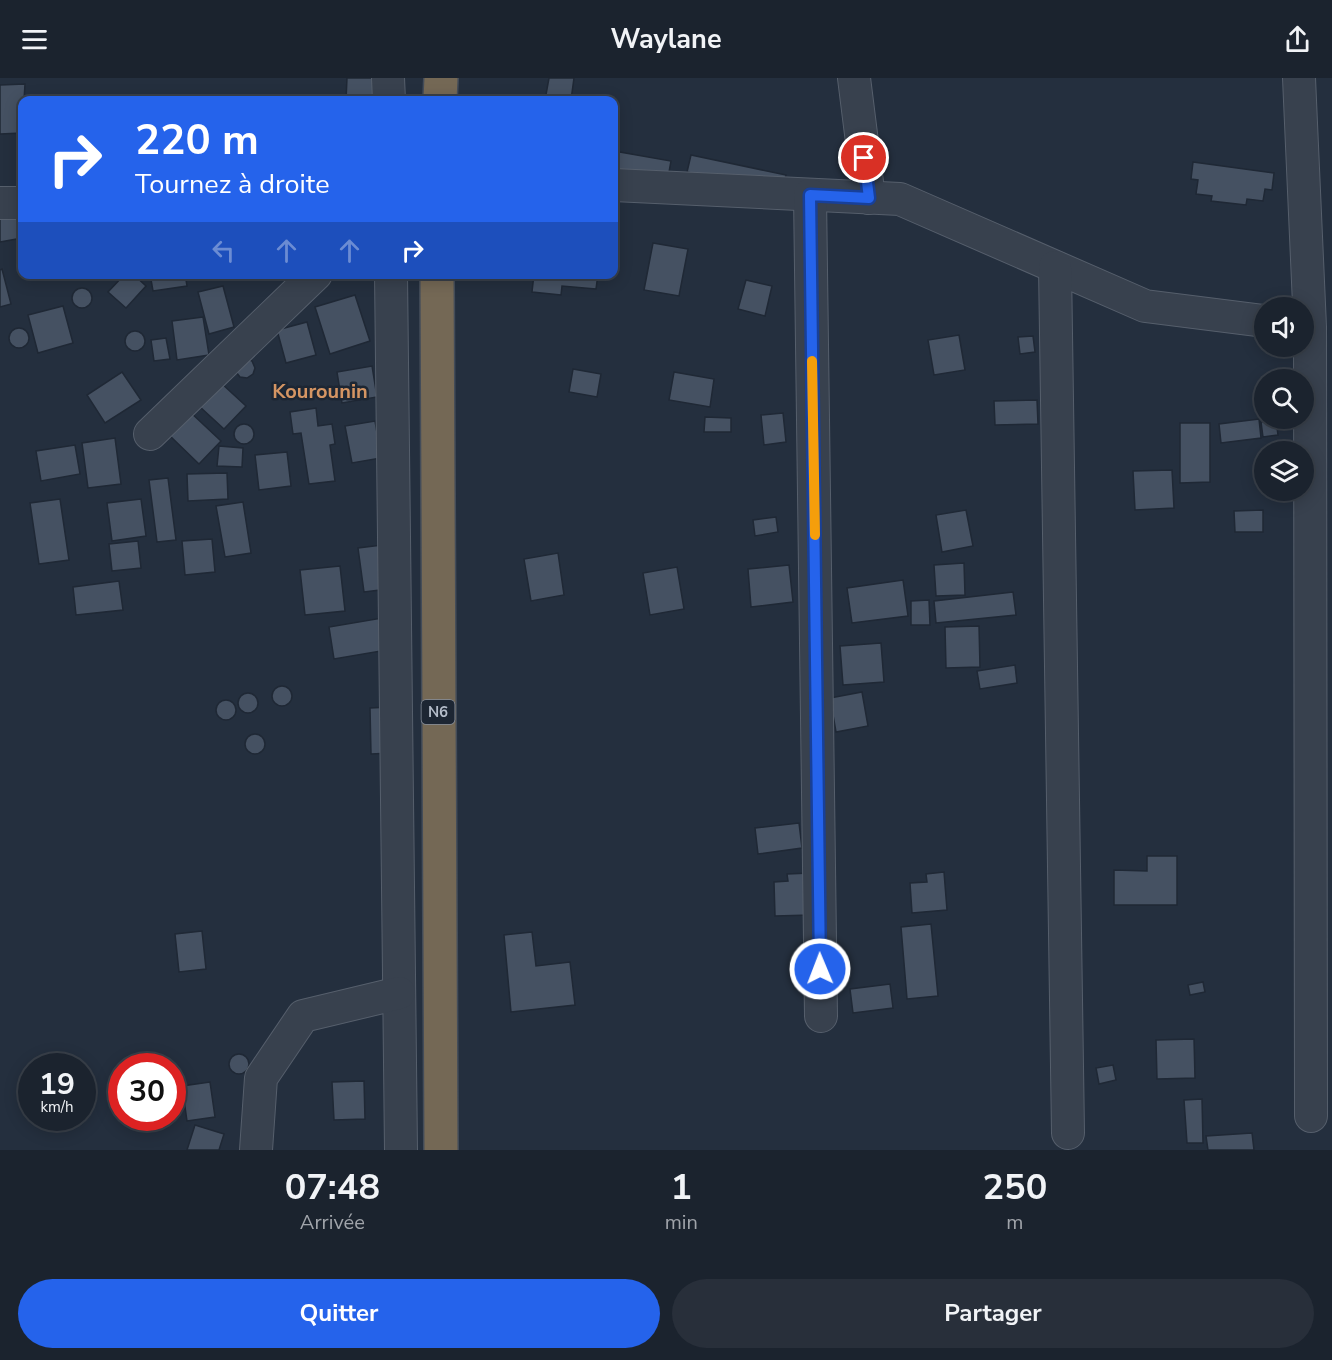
<!DOCTYPE html>
<html lang="fr">
<head>
<meta charset="utf-8">
<style>
  body { margin:0; font-family:"Nunito Sans",sans-serif; background:#282f3a; color:#f1f3f6; height:100vh; display:flex; flex-direction:column; font-size:22px; white-space:nowrap }
  * { box-sizing:border-box; margin:0 }
  p { font-size:20px; color:#a0a4aa }
  .icon { flex:none; width:33px; height:33px; fill:none; stroke:currentColor; stroke-width:2; stroke-linecap:round; stroke-linejoin:round }
  .map { position:relative; height:1072px; overflow:hidden }
  .details { display:flex; flex-direction:column; background:#1b232e; flex:1 }
  .details>* { flex:none }
  .banner { position:absolute; left:18px; top:18px; width:600px; height:183px; border-radius:12px; box-shadow:0 3px 15px #0003,0 0 0 2px #39404a; background:#2563eb; color:#fff; overflow:hidden }
  .fabs { position:absolute; left:1254px; top:219px; display:grid; gap:12px }
  .fabs a { display:grid; place-items:center; width:60px; height:60px; border-radius:50%; background:#1b232e; box-shadow:0 3px 15px #0003,0 0 0 2px #39404a; font-size:30px }
  .speed { position:absolute; left:18px; top:975px; display:flex; gap:12px; font-size:30px; font-weight:700; text-align:center }
  .speed>* { display:grid; place-content:center; width:78px; height:78px; border-radius:50%; background:#1b232e; box-shadow:0 3px 15px #0003,0 0 0 2px #39404a; line-height:1 }
  .speed small { font-size:15px; font-weight:400 }
  .speed .limit { border:9px solid #d22; background:#fff; color:#111 }
  .pin { position:absolute; display:grid; place-items:center; width:51px; height:51px; color:#fff; margin:-26px; border:3px solid #fff; border-radius:50%; box-shadow:0 2px 6px #0007 }
  .me { position:absolute; width:66px; margin:-33px; rotate:359deg; stroke-linejoin:round; filter:drop-shadow(0 0 4px #0008) }
  .turn { display:flex; align-items:center; gap:21px; height:126px; padding:0 18px; font-size:27px }
  .turn .icon { width:78px; height:78px; stroke-width:2.5 }
  .turn b { display:block; font-size:42px; line-height:51px }
  .lanes { display:flex; align-items:center; height:57px; padding:0 18px; background:#0003; justify-content:center; gap:30px; direction:ltr }
  .lanes .off { opacity:.35 }
  .eta { display:flex; justify-content:space-evenly; align-items:center; height:102px; text-align:center }
  .eta b { font-size:36px; font-weight:700; line-height:42px }
  .cta { display:flex; gap:12px; margin-top:auto; padding:12px 18px }
  .cta a { flex:1; height:69px; border-radius:36px; background:#2563eb; color:#fff; font-size:24px; font-weight:700; line-height:69px; text-align:center }
  .cta a+a { background:#282f3a; color:#f1f3f6 }
  header { display:flex; justify-content:space-between; align-items:center; height:78px; padding:0 18px; background:#1b232e; font-size:27px; font-weight:700 }
  .map>svg:first-child { display:block }
</style>
</head>
<body>
<header><svg class="icon" aria-label="menu" viewBox="0 0 24 24"><path d="M4 6h16M4 12h16M4 18h16"/></svg>Waylane<svg class="icon" aria-label="share" viewBox="0 0 24 24"><path d="M12 15V3M7 8l5-5 5 5M5 13v7h14v-7"/></svg></header>
<div class="map">
<svg width="1332" height="1072" viewBox="0 0 1332 1072">
  <rect width="100%" height="100%" fill="#242f3e"/>
  <g fill="#455162" stroke="#1f2835" stroke-width="1.5">
    <path d="M347,0H385V22H346Z"/>
    <path d="M549,0H574L571,22H545Z"/>
    <path d="M25,6L22,55L0,56V7Z"/>
    <path d="M614,73L671,83L668,100L614,91Z"/>
    <path d="M691,77L786,97L782,114L687,94Z"/>
    <path d="M1193,84L1274,95L1272,112L1265,111L1263,123L1247,121L1246,127L1211,123L1212,118L1196,116L1198,102L1191,101Z"/>
    <path d="M22,135V160L0,164V139Z"/>
    <path d="M653,165L688,171L679,218L644,212Z"/>
    <path d="M2,191L11,226L0,229V192Z"/>
    <path d="M125,196H133L146,208L126,230L108,214Z"/>
    <path d="M150,196H185L187,208L153,213Z"/>
    <path d="M534,196H598L596,211L562,208L561,217L532,214Z"/>
    <path d="M746,202L772,208L765,238L738,231Z"/>
    <path d="M223,208L234,249L209,256L198,214Z"/>
    <circle cx="82" cy="220" r="10"/>
    <path d="M355,217L370,263L330,276L315,229Z"/>
    <path d="M63,228L73,265L38,275L28,237Z"/>
    <path d="M203,239L209,277L177,282L172,243Z"/>
    <path d="M307,244L316,277L286,285L277,252Z"/>
    <circle cx="19" cy="260" r="10"/>
    <circle cx="135" cy="263" r="10"/>
    <path d="M959,257L965,292L934,297L928,262Z"/>
    <path d="M1033,258L1035,274L1020,276L1018,259Z"/>
    <path d="M166,260L170,281L154,283L151,262Z"/>
    <path d="M246,280L252,283L255,290L253,296L247,300L240,299L236,294Z"/>
    <path d="M372,288L377,319L342,325L337,294Z"/>
    <path d="M573,291L601,296L597,319L569,314Z"/>
    <path d="M122,294L141,322L105,345L87,317Z"/>
    <path d="M674,294L714,301L710,329L669,322Z"/>
    <path d="M221,305L246,328L224,351L199,328Z"/>
    <path d="M1037,322L1038,346L995,347L994,323Z"/>
    <path d="M316,330L318,348L332,346L335,366L330,367L335,403L309,406L301,355L293,356L290,334Z"/>
    <path d="M189,333L221,363L199,386L168,356Z"/>
    <path d="M783,335L786,364L764,367L761,337Z"/>
    <path d="M705,339L731,340V354H704Z"/>
    <path d="M1259,341L1261,360L1221,365L1219,346Z"/>
    <path d="M1276,342L1278,357L1263,359L1261,344Z"/>
    <path d="M375,343L381,380L352,385L345,348Z"/>
    <path d="M1180,345H1210V404L1180,405Z"/>
    <circle cx="244" cy="356" r="10"/>
    <path d="M115,360L121,406L88,410L82,365Z"/>
    <path d="M75,367L80,396L41,403L36,373Z"/>
    <path d="M219,368L243,370L242,389L217,388Z"/>
    <path d="M287,374L291,408L259,412L255,377Z"/>
    <path d="M1172,392L1174,430L1135,432L1133,393Z"/>
    <path d="M227,395L228,421L188,423L187,396Z"/>
    <path d="M168,400L176,462L157,464L149,402Z"/>
    <path d="M60,421L69,482L39,486L30,425Z"/>
    <path d="M141,421L146,458L112,463L107,425Z"/>
    <path d="M243,424L251,475L225,479L216,428Z"/>
    <path d="M966,432L973,468L942,474L936,437Z"/>
    <path d="M1263,432V454H1235L1234,433Z"/>
    <path d="M776,439L778,454L755,458L753,442Z"/>
    <path d="M212,461L215,494L185,497L182,463Z"/>
    <path d="M138,463L141,490L112,493L109,466Z"/>
    <path d="M382,467L388,511L364,514L358,470Z"/>
    <path d="M558,475L564,517L531,523L524,481Z"/>
    <path d="M964,485L965,517L936,518L934,487Z"/>
    <path d="M789,487L793,524L751,529L748,491Z"/>
    <path d="M340,488L345,533L305,537L300,492Z"/>
    <path d="M677,489L684,531L650,537L643,495Z"/>
    <path d="M903,502L908,538L852,545L847,510Z"/>
    <path d="M119,503L123,532L76,537L73,509Z"/>
    <path d="M1013,514L1016,537L936,545L934,523Z"/>
    <path d="M929,522L930,547H911V523Z"/>
    <path d="M382,540L387,572L334,581L329,549Z"/>
    <path d="M979,548L980,589L946,590L945,549Z"/>
    <path d="M881,565L884,604L843,607L840,568Z"/>
    <path d="M1015,587L1017,605L980,611L977,593Z"/>
    <circle cx="282" cy="618" r="10"/>
    <path d="M862,614L868,648L836,654L830,620Z"/>
    <circle cx="248" cy="625" r="10"/>
    <circle cx="226" cy="632" r="10"/>
    <path d="M390,629L391,675L371,676L370,630Z"/>
    <circle cx="255" cy="666" r="10"/>
    <path d="M799,745L802,770L758,776L755,750Z"/>
    <path d="M1147,778H1177V827H1114V792L1147,793Z"/>
    <path d="M944,794L947,832L912,835L910,805L927,804L926,796Z"/>
    <path d="M810,795L811,837L775,838L774,804L788,803L787,796Z"/>
    <path d="M931,846L938,918L907,921L901,849Z"/>
    <path d="M202,853L206,891L179,894L175,856Z"/>
    <path d="M532,854L536,888L570,884L575,927L511,934L504,857Z"/>
    <path d="M1203,904L1205,914L1190,917L1188,907Z"/>
    <path d="M890,906L893,930L853,935L850,911Z"/>
    <path d="M1194,961L1195,1000L1157,1001L1156,962Z"/>
    <circle cx="239" cy="986" r="10"/>
    <path d="M1113,987L1116,1002L1099,1006L1096,990Z"/>
    <path d="M364,1003L365,1041L334,1042L332,1004Z"/>
    <path d="M210,1004L215,1039L187,1043L182,1008Z"/>
    <path d="M1202,1021L1203,1065H1187L1184,1022Z"/>
    <path d="M195,1047L224,1056L219,1072H187Z"/>
    <path d="M1252,1055L1254,1072H1208L1206,1058Z"/>
  </g>
  <g fill="none" stroke-linecap="round" stroke-linejoin="round">
    <g stroke="#565f6c" stroke-width="34">
      <g id="minor">
        <path d="M388,0L389,22"/>
        <path d="M854,0L869,120"/>
        <path d="M1299,0L1310,249L1311,1038"/>
        <path d="M614,107L900,121L1145,228L1264,243"/>
        <path d="M810,117L821,938"/>
        <path d="M0,125H22"/>
        <path d="M1055,189L1068,1055"/>
        <path d="M391,196L401,1072"/>
        <path d="M150,356L316,196"/>
        <path d="M256,1072L261,1000L303,938L399,915"/>
      </g>
    </g>
    <g stroke="#434c59" stroke-width="36">
      <g id="highway">
        <path d="M440,22L441,0"/>
        <path d="M437,196L441,1072"/>
      </g>
    </g>
    <use href="#minor" stroke="#38414e" stroke-width="32"/>
    <use href="#highway" stroke="#746855" stroke-width="33"/>
  </g>
  <g fill="none" stroke-linecap="round" stroke-linejoin="round">
    <g stroke="#184099" stroke-width="15">
      <path id="route" d="M820,891L810,117L869,120L864,80"/>
    </g>
    <use href="#route" stroke="#2563eb" stroke-width="10"/>
    <path stroke="#f59e0b" stroke-width="10" d="M812,283L815,457"/>
  </g>
  <g text-anchor="middle" stroke-width="5" stroke-linejoin="round" paint-order="stroke">
    <rect fill="#1d2633" stroke="#878f9c" stroke-width="1.5" x="421.5" y="622" width="33" height="24" rx="4.5"/>
    <g font-size="15" font-weight="bold" fill="#b4bcc9">
      <text x="438" y="639">N6</text>
    </g>
    <g font-size="20" font-weight="bold" fill="#d59563" stroke="#1d2633">
      <text x="320" y="320">Kourounin</text>
    </g>
  </g>
</svg>
<div class="fabs">
<a><svg class="icon" aria-label="sound" viewBox="0 0 24 24"><path d="M4 9h4l5-4v14l-5-4H4zM17 9q2 3 0 6"/></svg></a>
<a><svg class="icon" aria-label="search" viewBox="0 0 24 24"><circle cx="10" cy="10" r="6"/><path d="M15 15l6 6"/></svg></a>
<a><svg class="icon" aria-label="layers" viewBox="0 0 24 24"><path d="M12 4l9 5-9 5-9-5zM3 14l9 5 9-5"/></svg></a>
</div>
<div class="speed"><div>19<small>km/h</small></div><div class="limit">30</div></div>
<div class="pin" style="left:864px;top:80px;background:#d93025"><svg class="icon" aria-label="arrive" viewBox="0 0 24 24"><path d="M6 21V4h12l-3 4 3 4H6"/></svg></div>
<svg class="me" style="left:820px;top:891px" viewBox="-20 -20 40 40"><circle r="17" fill="#2563eb" stroke="#fff" stroke-width="3"/><path d="M0-11L8 9 0 5-8 9z" fill="#fff"/></svg>
<div class="banner">
<div class="turn"><svg class="icon" aria-label="right" viewBox="0 0 24 24"><path d="M7 20v-9h11M14 6l5 5-5 5"/></svg><div><b>220 m</b>Tournez à droite</div></div>
<div class="lanes"><svg class="icon off" aria-label="left" viewBox="0 0 24 24"><path d="M17 20v-9H6M10 6l-5 5 5 5"/></svg><svg class="icon off" aria-label="ahead" viewBox="0 0 24 24"><path d="M12 20V5M6 11l6-6 6 6"/></svg><svg class="icon off" aria-label="ahead" viewBox="0 0 24 24"><path d="M12 20V5M6 11l6-6 6 6"/></svg><svg class="icon" aria-label="right" viewBox="0 0 24 24"><path d="M7 20v-9h11M14 6l5 5-5 5"/></svg></div>
</div>
</div>
<section class="details">
<div class="eta">
<div><b>07:48</b><p>Arrivée</p></div>
<div><b>1</b><p>min</p></div>
<div><b>250</b><p>m</p></div>
</div>
<div class="cta"><a>Quitter</a><a>Partager</a></div>
</section>
</body>
</html>
